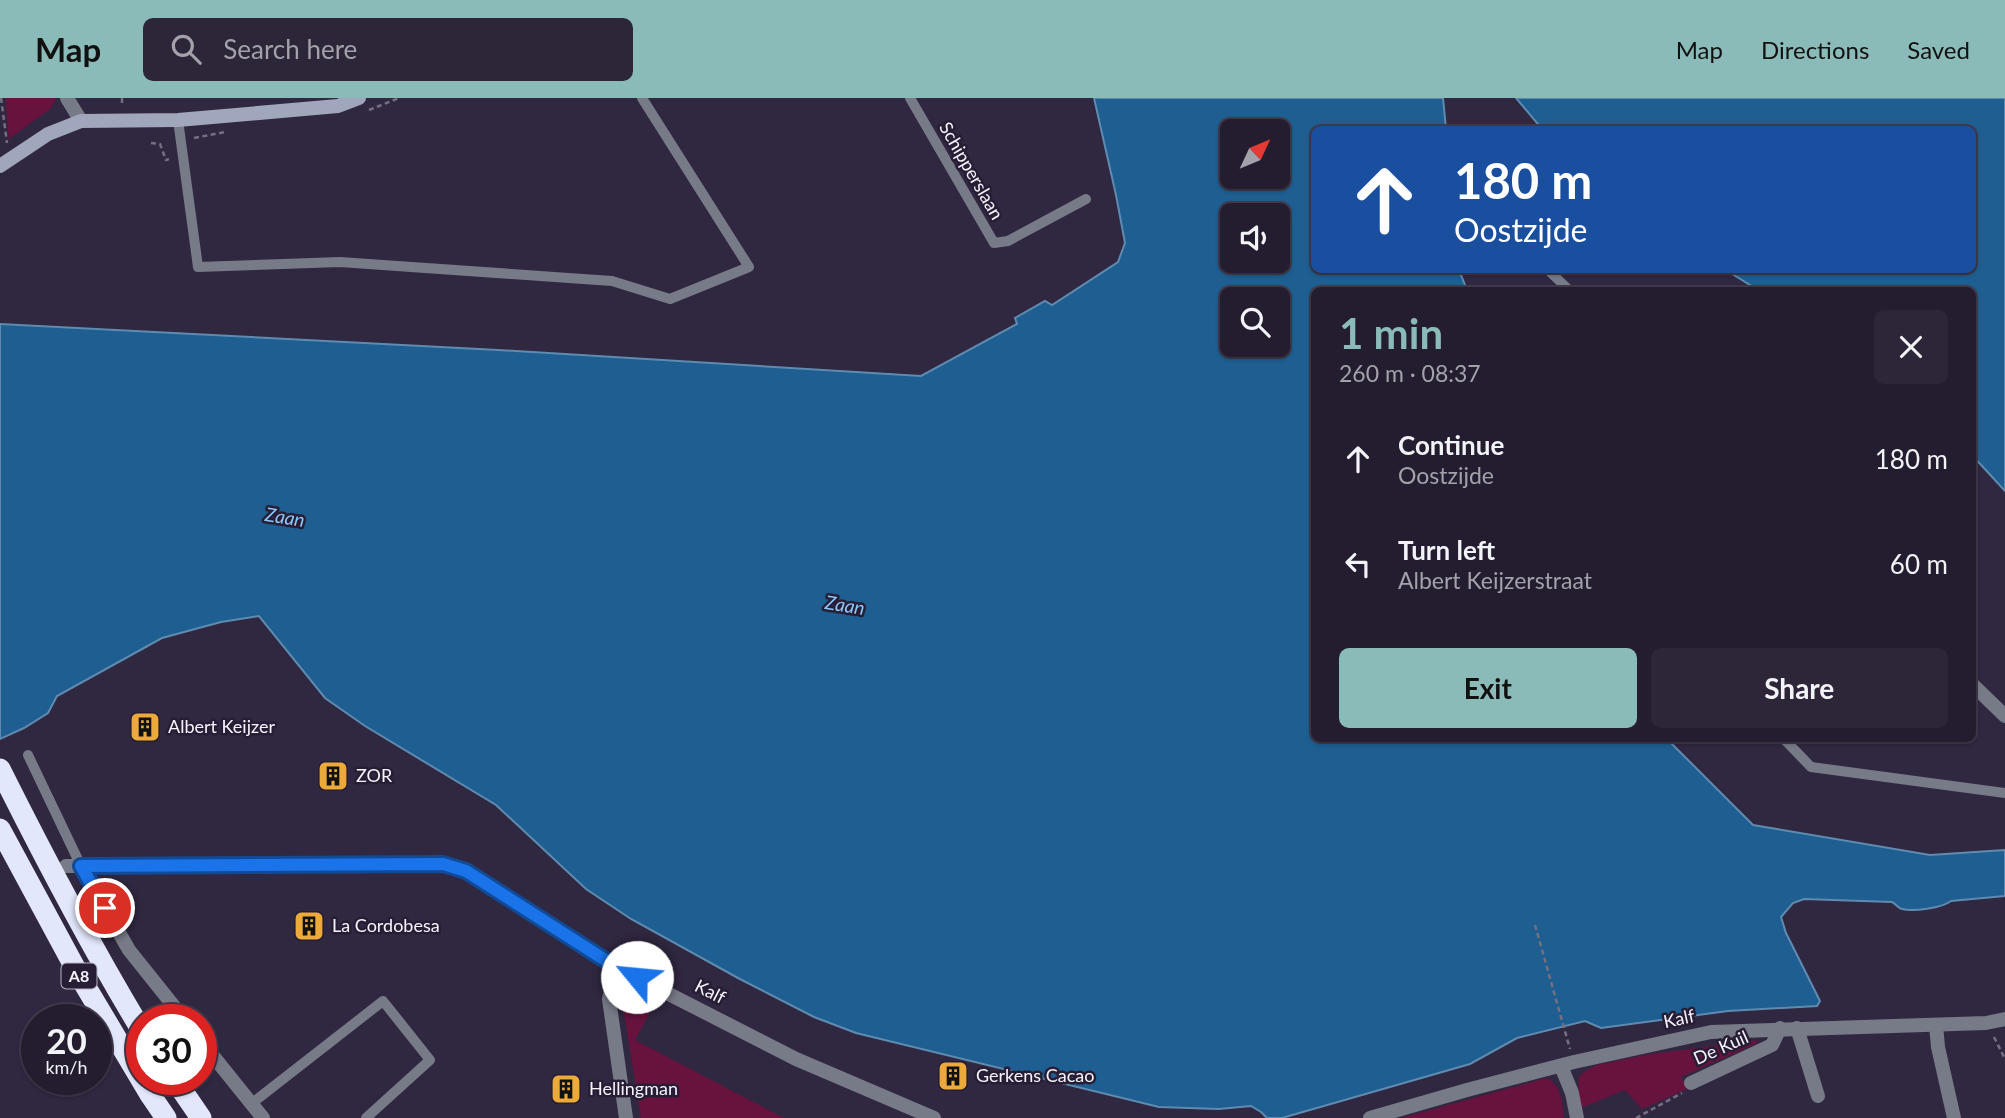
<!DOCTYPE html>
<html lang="en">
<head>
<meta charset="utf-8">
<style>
  body { margin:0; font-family:Lato,sans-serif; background:#2c2638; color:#f1f3f6; height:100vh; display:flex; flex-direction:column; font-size:26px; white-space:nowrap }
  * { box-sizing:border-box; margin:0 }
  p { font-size:23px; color:#a3a2ab }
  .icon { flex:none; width:38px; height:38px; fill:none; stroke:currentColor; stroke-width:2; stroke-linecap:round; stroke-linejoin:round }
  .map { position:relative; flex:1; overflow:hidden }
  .side { position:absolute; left:1311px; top:189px; width:665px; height:455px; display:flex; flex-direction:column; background:#241d30; border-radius:10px; box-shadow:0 2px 5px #0004,0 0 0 2px #413b4c }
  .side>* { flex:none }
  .top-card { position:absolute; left:1311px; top:28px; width:665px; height:147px; border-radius:10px; box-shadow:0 2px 5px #0004,0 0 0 2px #413b4c; background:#1a4fa0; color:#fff; overflow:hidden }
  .needle { width:46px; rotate:46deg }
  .buttons { position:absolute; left:1220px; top:21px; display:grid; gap:14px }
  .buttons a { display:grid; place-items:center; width:70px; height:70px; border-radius:10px; background:#241d30; box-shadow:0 2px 5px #0004,0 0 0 2px #413b4c; font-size:35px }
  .speed { position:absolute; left:21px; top:906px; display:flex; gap:14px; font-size:35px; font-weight:700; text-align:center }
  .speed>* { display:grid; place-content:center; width:91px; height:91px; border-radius:50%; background:#241d30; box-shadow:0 2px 5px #0004,0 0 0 2px #413b4c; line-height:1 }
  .speed small { font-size:18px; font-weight:400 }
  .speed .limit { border:10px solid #d22; background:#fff; color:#111 }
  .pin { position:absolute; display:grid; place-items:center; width:60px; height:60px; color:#fff; margin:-30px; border:4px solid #fff; border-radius:50%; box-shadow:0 2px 7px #0007 }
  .me { position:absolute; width:77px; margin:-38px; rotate:298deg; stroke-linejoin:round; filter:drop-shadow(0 0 5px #0008) }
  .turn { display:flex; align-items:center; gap:24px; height:147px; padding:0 28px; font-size:32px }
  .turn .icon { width:91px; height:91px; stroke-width:2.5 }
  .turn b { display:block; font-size:49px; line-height:60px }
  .round { display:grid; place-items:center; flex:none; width:74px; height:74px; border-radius:10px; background:#2c2638 }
  .head { display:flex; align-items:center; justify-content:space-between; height:119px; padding:0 28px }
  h1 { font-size:42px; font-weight:700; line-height:52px; color:#8bbbb9 }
  .primary-button { display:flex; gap:14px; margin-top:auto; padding:14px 28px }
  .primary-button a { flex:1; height:80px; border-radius:10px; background:#8bbbb9; color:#111; font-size:28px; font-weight:700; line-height:80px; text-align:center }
  .primary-button a+a { background:#2c2638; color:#f1f3f6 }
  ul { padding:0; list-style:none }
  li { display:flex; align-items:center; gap:21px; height:105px; padding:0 28px }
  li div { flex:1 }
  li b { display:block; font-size:26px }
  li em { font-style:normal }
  header { display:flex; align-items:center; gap:42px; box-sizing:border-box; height:98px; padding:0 35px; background:#8bbbb9; color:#111 }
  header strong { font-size:33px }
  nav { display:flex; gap:38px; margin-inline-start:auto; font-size:24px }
  .search { width:490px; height:63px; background:#2c2638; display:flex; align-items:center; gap:18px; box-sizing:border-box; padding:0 24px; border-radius:10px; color:#a3a2ab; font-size:26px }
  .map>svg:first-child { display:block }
</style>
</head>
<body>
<header>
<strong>Map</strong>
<div class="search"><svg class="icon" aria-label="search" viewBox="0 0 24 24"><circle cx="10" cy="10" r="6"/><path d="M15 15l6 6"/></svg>Search here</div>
<nav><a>Map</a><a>Directions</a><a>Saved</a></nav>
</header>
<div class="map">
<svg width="2005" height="1020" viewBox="0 0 2005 1020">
  <rect width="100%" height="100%" fill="#302740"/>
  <g fill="#68123e">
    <path d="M5,0H54L56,1L50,11L9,41Z"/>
    <path d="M632,890L658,900L635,942L784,1020H641L623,908L625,897Z"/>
    <path d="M1759,942L1753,947L1681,979L1687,991L1642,1011L1625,992L1581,1010L1578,991L1579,978L1587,972L1597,967L1650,956Z"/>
    <path d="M1547,980C1562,988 1562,1004 1564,1020H1401Z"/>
  </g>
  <g fill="#1e5e90" stroke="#5f8bb0" stroke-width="2" fill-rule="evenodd">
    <path d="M1094,0H1443L1446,31L1314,32V172H1459L1467,192H1314V640L1667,641L1753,727L1930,757L2005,752V798L1951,803C1942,810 1913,814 1902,811C1898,810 1896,806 1892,804L1804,801L1793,805L1781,819L1786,835L1820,903L1817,908L1728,913L1601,930L1585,923L1517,940L1470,966L1282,1020H1267L1261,1014L1251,1008L1219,1011L1159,1009L856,935L814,919L738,880L631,821L586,791L496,707L365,628L325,600L259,518L221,524L162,540L57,598L48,615L24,630L0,641V226L498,252L921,278L1017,226L1015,220L1045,203L1052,207L1118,164L1125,145L1116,97ZM1232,33H1278V79H1232ZM1232,117H1278V163H1232ZM1232,201H1278V247H1232Z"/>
    <path d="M1516,0H2005V393L1972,357V192H1758L1726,172H1972V32L1542,31Z"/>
  </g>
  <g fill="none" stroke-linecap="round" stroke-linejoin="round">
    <g stroke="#766f82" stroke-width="2.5" stroke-dasharray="5 3.5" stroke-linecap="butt">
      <path d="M1,0L7,45"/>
      <path d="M122,0V8"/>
      <path d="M369,12L399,0"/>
      <path d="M194,40L225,34"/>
      <path d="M151,45L160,46L166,62L169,61"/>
      <path d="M1535,827L1570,951"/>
      <path d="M1994,939L2005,961"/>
      <path d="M1636,1020L1682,995"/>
    </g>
    <g stroke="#777a87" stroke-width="10">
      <path d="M910,0L994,145L1008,143L1086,101"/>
      <path d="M178,22L198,169L340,164L612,183L670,201L749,169L642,0"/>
      <path d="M1548,172L1569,192"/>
      <path d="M1783,640L1811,669L2005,695"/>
      <path d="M28,657L81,768"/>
      <path d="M251,1006L383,903L430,962L366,1020"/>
    </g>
    <g stroke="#777a87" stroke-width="14">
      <path d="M67,0L81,23"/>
      <path d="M1972,586L2005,618"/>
      <path d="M66,768L443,766L466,773L616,869L796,961L934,1020"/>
      <path d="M81,768L129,852L185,922"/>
      <path d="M616,869L609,901L626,1020"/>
      <path d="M1936,927L1938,949L1954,1020"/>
      <path d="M1797,930L1818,998"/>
      <path d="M201,943L263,1020"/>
      <path d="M1561,968L1572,995L1577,1020"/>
      <path d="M1691,985L1772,947L1780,930"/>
      <path d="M1370,1020L1467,992L1574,964L1711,934L1986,925L2005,921"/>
    </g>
    <path stroke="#a0a6bb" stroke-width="14" d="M0,68L48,36L81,23L178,22L338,8L359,0"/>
    <g stroke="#e2e7fb" stroke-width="21">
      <path d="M0,671C45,761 90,847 142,933"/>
      <path d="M0,731L80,879L149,995L166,1020"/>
      <path d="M175,982L201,1020"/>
    </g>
  </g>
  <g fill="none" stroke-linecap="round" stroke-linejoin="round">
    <g stroke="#114b97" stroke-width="18">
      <path id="route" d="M105,810L81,768L443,766L466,773L616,869L637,879"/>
    </g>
    <use href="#route" stroke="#1a73e8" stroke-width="12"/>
  </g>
  <defs>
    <g id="building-square" transform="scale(1.575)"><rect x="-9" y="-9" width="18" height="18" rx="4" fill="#ebaa39" stroke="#271e35"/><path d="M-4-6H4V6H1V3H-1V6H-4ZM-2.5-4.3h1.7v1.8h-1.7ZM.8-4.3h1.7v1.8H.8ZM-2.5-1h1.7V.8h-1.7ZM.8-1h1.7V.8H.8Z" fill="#111"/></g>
  </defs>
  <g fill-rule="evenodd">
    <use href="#building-square" x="145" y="629"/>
    <use href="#building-square" x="333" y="678"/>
    <use href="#building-square" x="309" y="828"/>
    <use href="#building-square" x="953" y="978"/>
    <use href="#building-square" x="566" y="991"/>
  </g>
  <g text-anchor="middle" stroke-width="5" stroke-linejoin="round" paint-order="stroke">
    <rect fill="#271e35" stroke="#b8b3c0" stroke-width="2" x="61.5" y="865.5" width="35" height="25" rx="5"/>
    <g font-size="16" font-weight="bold" fill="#f6f3fc">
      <text x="79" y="884">A8</text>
    </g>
    <g font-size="18" fill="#f6f3fc" stroke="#271e35">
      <text transform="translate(971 73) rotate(60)" y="6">Schipperslaan</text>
      <text transform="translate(710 894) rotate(27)" y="6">Kalf</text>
      <text transform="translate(1679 921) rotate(-12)" y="6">Kalf</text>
      <text transform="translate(1721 950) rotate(-24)" y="6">De Kuil</text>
    </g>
    <g font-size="18" fill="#f6f3fc" stroke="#271e35" text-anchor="start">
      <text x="168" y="635">Albert Keijzer</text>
      <text x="356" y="684">ZOR</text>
      <text x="332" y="834">La Cordobesa</text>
      <text x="976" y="984">Gerkens Cacao</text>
      <text x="589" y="997">Hellingman</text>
    </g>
    <g font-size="19" font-style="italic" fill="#8dc7fb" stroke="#271e35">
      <text transform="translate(285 419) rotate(9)" y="7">Zaan</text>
      <text transform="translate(845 507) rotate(9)" y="7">Zaan</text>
    </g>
  </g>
</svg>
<div class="buttons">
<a><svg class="needle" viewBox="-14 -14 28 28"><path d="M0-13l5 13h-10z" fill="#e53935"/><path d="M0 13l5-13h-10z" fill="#a3a2ab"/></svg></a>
<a><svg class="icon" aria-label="sound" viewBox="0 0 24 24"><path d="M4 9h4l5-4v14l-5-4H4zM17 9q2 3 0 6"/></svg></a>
<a><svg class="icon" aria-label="search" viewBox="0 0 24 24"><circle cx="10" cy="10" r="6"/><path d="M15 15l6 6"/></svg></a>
</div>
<div class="speed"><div>20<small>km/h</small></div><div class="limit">30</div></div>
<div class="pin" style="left:105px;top:810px;background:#d93025"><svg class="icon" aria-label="arrive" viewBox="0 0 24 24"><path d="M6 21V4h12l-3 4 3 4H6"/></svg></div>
<svg class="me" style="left:637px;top:879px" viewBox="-20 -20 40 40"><circle r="19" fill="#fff"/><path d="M0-13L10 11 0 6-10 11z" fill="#1a73e8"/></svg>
<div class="top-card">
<div class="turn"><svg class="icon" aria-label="ahead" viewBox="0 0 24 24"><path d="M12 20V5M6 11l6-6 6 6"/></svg><div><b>180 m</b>Oostzijde</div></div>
</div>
<section class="side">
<div class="head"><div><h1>1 min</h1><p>260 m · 08:37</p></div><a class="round"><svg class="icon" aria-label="close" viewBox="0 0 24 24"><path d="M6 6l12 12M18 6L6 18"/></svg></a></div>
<ul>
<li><svg class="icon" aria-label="ahead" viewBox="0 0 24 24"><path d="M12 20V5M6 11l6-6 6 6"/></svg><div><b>Continue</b><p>Oostzijde</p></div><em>180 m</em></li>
<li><svg class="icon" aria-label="left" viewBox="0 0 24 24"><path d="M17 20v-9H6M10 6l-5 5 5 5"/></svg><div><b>Turn left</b><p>Albert Keijzerstraat</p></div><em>60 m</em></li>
</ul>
<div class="primary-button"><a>Exit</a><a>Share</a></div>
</section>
</div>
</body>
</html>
